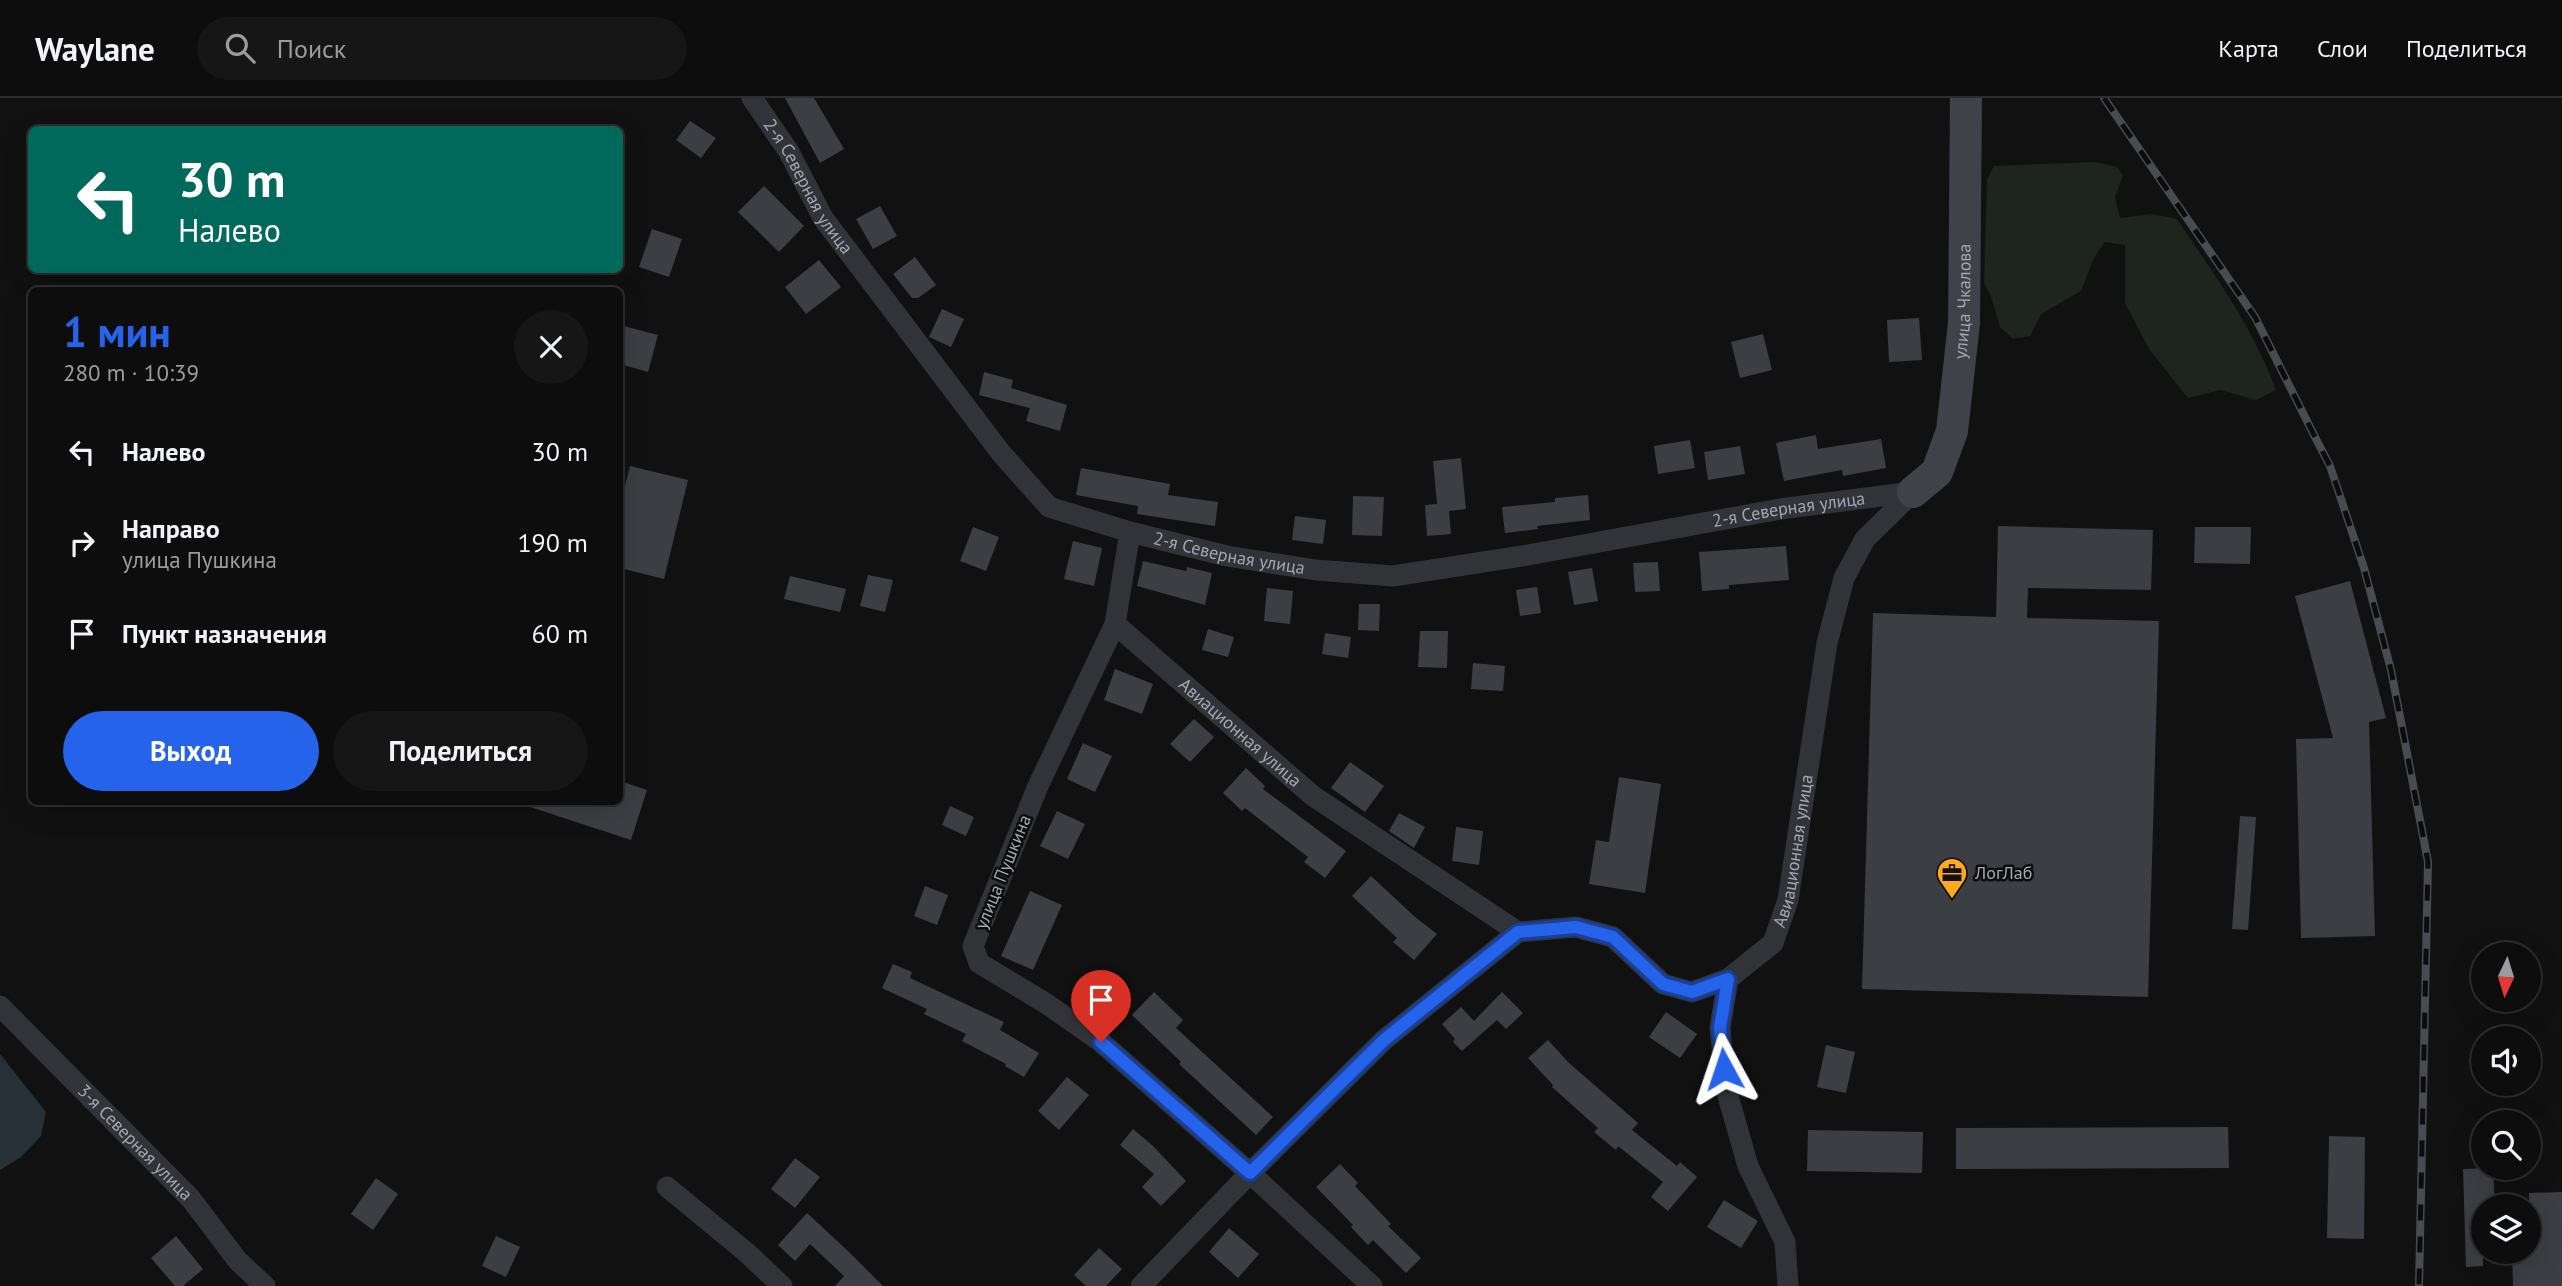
<!DOCTYPE html>
<html lang="ru">
<head>
<meta charset="utf-8">
<style>
  body { margin:0; font-family:"PT Sans",sans-serif; background:#161617; color:#f1f3f6; height:100vh; display:flex; flex-direction:column; font-size:26px; white-space:nowrap }
  * { box-sizing:border-box; margin:0 }
  p { font-size:23px; color:#9a9c9e }
  .icon { flex:none; width:38px; height:38px; fill:none; stroke:currentColor; stroke-width:2; stroke-linecap:round; stroke-linejoin:round }
  .map { position:relative; flex:1; overflow:hidden }
  .panel { position:absolute; left:28px; top:189px; width:595px; height:518px; display:flex; flex-direction:column; background:#0d0d0e; border-radius:10px; box-shadow:0 7px 28px #0002,0 0 0 2px #2d2d2e }
  .panel>* { flex:none }
  .top-card { position:absolute; left:28px; top:28px; width:595px; height:147px; border-radius:10px; box-shadow:0 7px 28px #0002,0 0 0 2px #2d2d2e; background:#00695c; color:#fff; overflow:hidden }
  .needle { width:46px; rotate:184deg }
  .buttons { position:absolute; left:2471px; top:844px; display:grid; gap:14px }
  .buttons a { display:grid; place-items:center; width:70px; height:70px; border-radius:50%; background:#0d0d0e; box-shadow:0 7px 28px #0002,0 0 0 2px #2d2d2e; font-size:35px }
  .pin { position:absolute; display:grid; place-items:center; width:60px; height:60px; color:#fff; margin:-72px -30px; border-radius:50% 50% 50% 0; rotate:-45deg; box-shadow:0 0 7px #0007 }
  .pin .icon { rotate:45deg }
  .me { position:absolute; width:77px; margin:-38px; rotate:355deg; stroke-linejoin:round; filter:drop-shadow(0 0 5px #0008) }
  .turn { display:flex; align-items:center; gap:24px; height:147px; padding:0 35px; font-size:32px }
  .turn .icon { width:91px; height:91px; stroke-width:2.5 }
  .turn b { display:block; font-size:49px; line-height:60px }
  .round { display:grid; place-items:center; flex:none; width:74px; height:74px; border-radius:37px; background:#161617 }
  .summary { display:flex; align-items:center; justify-content:space-between; height:119px; padding:0 35px }
  h1 { font-size:42px; font-weight:800; line-height:52px; color:#2563eb }
  .primary-button { display:flex; gap:14px; margin-top:auto; padding:14px 35px }
  .primary-button a { flex:1; height:80px; border-radius:42px; background:#2563eb; color:#fff; font-size:28px; font-weight:800; line-height:80px; text-align:center }
  .primary-button a+a { background:#161617; color:#f1f3f6 }
  ul { padding:0; list-style:none }
  li { display:flex; align-items:center; gap:21px; height:91px; padding:0 35px }
  li div { flex:1 }
  li b { display:block; font-size:26px }
  li em { font-style:normal }
  header { display:flex; align-items:center; gap:42px; box-sizing:border-box; height:98px; padding:0 35px; background:#0d0d0e; border-bottom:2px solid #2d2d2e }
  header strong { font-size:33px }
  nav { display:flex; gap:38px; margin-inline-start:auto; font-size:24px }
  .search { width:490px; height:63px; background:#161617; display:flex; align-items:center; gap:18px; box-sizing:border-box; padding:0 24px; border-radius:38px; color:#9a9c9e; font-size:26px }
  .map>svg:first-child { display:block }
</style>
</head>
<body>
<header>
<strong>Waylane</strong>
<div class="search"><svg class="icon" aria-label="search" viewBox="0 0 24 24"><circle cx="10" cy="10" r="6"/><path d="M15 15l6 6"/></svg>Поиск</div>
<nav><a>Карта</a><a>Слои</a><a>Поделиться</a></nav>
</header>
<div class="map">
<svg width="2562" height="1188" viewBox="0 0 2562 1188">
  <rect width="100%" height="100%" fill="#111112"/>
  <path fill="#1d251e" d="M2095,64L2117,69L2123,77L2115,99L2120,120L2152,116L2177,121C2215,178 2252,227 2276,292L2256,302L2220,292L2188,300L2149,251L2125,205V147L2105,144L2094,160L2081,193L2041,216L2030,238L2013,241L2000,229L1991,198L1984,185L1987,81L1994,68Z"/>
  <path fill="#273037" d="M0,956L46,1014L41,1038L21,1059L0,1072Z"/>
  <g fill="#3d3e43">
    <path d="M785,0H814L844,51L820,65Z"/>
    <path d="M690,23L716,40L701,60L676,42Z"/>
    <path d="M764,88L804,128L779,154L738,114Z"/>
    <path d="M880,108L897,138L873,151L856,121Z"/>
    <path d="M652,131L682,141L669,179L639,169Z"/>
    <path d="M915,159L936,187L918,200H912L893,176Z"/>
    <path d="M819,162L841,189L806,216L785,189Z"/>
    <path d="M942,211L964,221L951,249L929,239Z"/>
    <path d="M1919,220L1922,262L1889,264L1887,222Z"/>
    <path d="M620,227L658,237L648,274L620,266Z"/>
    <path d="M1763,236L1772,272L1740,280L1731,244Z"/>
    <path d="M984,274L1013,282L1011,290L1067,307L1060,333L1026,323L1030,310L979,297Z"/>
    <path d="M1816,337L1818,351L1881,341L1886,370L1843,378L1842,372L1784,383L1776,345Z"/>
    <path d="M1690,342L1695,370L1658,376L1654,348Z"/>
    <path d="M1740,348L1745,376L1708,382L1704,354Z"/>
    <path d="M1461,360L1466,411L1449,413L1451,436L1427,438L1425,407L1437,406L1433,363Z"/>
    <path d="M630,368L688,382L664,481L620,470V409Z"/>
    <path d="M1081,370L1170,386L1168,397L1218,404L1215,428L1137,416L1138,408L1076,397Z"/>
    <path d="M1588,397L1590,422L1537,428L1538,431L1505,435L1502,409L1555,404V400Z"/>
    <path d="M1353,398L1384,399L1382,438L1352,437Z"/>
    <path d="M1295,418L1326,422L1323,446L1292,442Z"/>
    <path d="M1998,428L2153,432L2151,492L2028,490L2027,520L2159,523L2148,899L1862,891L1873,515L1996,519Z"/>
    <path d="M973,429L999,439L986,473L960,463Z"/>
    <path d="M2195,429H2251L2250,466L2194,465Z"/>
    <path d="M1073,443L1102,450L1094,488L1064,481Z"/>
    <path d="M1786,448L1789,482L1729,487V491L1702,493L1699,454Z"/>
    <path d="M1143,463L1186,473L1187,469L1212,475L1205,507L1137,488Z"/>
    <path d="M1658,464L1660,493L1635,494L1633,465Z"/>
    <path d="M1592,470L1598,503L1574,507L1568,474Z"/>
    <path d="M868,477L893,482L885,514L860,508Z"/>
    <path d="M790,478L846,491L840,514L784,501Z"/>
    <path d="M2350,483L2386,620L2369,624L2375,838L2301,840L2296,641L2333,640L2295,498Z"/>
    <path d="M1537,489L1541,515L1520,518L1516,492Z"/>
    <path d="M1267,490L1293,493L1290,526L1264,523Z"/>
    <path d="M1359,506H1380L1379,533L1358,532Z"/>
    <path d="M1208,531L1234,539L1228,559L1202,552Z"/>
    <path d="M1420,533H1448L1447,570L1418,569Z"/>
    <path d="M1325,535L1351,539L1348,560L1322,556Z"/>
    <path d="M1473,565L1505,568L1503,593L1471,591Z"/>
    <path d="M1115,571L1153,586L1142,616L1104,602Z"/>
    <path d="M1194,621L1214,639L1190,664L1170,646Z"/>
    <path d="M1083,645L1112,658L1095,694L1067,681Z"/>
    <path d="M1350,664L1384,688L1365,714L1331,690Z"/>
    <path d="M1246,670L1265,688L1263,691L1346,753L1325,780L1304,764L1308,759L1245,710L1242,713L1223,695Z"/>
    <path d="M1619,679L1661,686L1645,795L1589,786L1596,742L1609,744Z"/>
    <path d="M620,683L647,692L631,742L524,707V704H620Z"/>
    <path d="M950,708L974,719L966,738L942,727Z"/>
    <path d="M1057,713L1085,726L1068,761L1040,748Z"/>
    <path d="M1399,715L1425,729L1414,750L1389,733Z"/>
    <path d="M2240,718L2256,719L2248,832L2232,831Z"/>
    <path d="M1456,729L1483,733L1479,767L1452,763Z"/>
    <path d="M1371,778L1415,819L1437,836L1414,862L1393,844L1397,840L1352,798Z"/>
    <path d="M925,788L948,797L937,827L914,818Z"/>
    <path d="M1030,793L1062,807L1033,872L1001,858Z"/>
    <path d="M893,866L912,874L910,880L1004,924L1000,932L1039,955L1024,979L1005,968L1006,966L962,943L966,936L924,916L927,911L882,890Z"/>
    <path d="M1154,894L1183,922L1176,930L1273,1019L1256,1037L1179,966L1181,964L1132,917Z"/>
    <path d="M1502,894L1523,915L1506,931L1497,922L1462,953L1453,944L1455,941L1442,926L1461,909L1474,923Z"/>
    <path d="M1666,914L1697,936L1680,960L1649,939Z"/>
    <path d="M1548,942L1568,964L1638,1025L1632,1032L1677,1068L1680,1064L1697,1079L1668,1113L1651,1099L1663,1084L1618,1048L1616,1052L1594,1034L1598,1030L1552,989L1553,987L1528,960Z"/>
    <path d="M1826,947L1855,954L1846,995L1817,989Z"/>
    <path d="M1067,979L1089,997L1059,1032L1038,1013Z"/>
    <path d="M2228,1029L2229,1070L1956,1071V1030Z"/>
    <path d="M1133,1031L1153,1048L1186,1083L1161,1108L1142,1089L1154,1076L1120,1047Z"/>
    <path d="M1808,1032L1923,1034L1922,1075L1807,1073Z"/>
    <path d="M2329,1038L2365,1039L2364,1141L2327,1140Z"/>
    <path d="M795,1060L820,1079L795,1110L771,1091Z"/>
    <path d="M1340,1066L1358,1085L1355,1088L1391,1126L1388,1128L1421,1160L1406,1175L1373,1142L1368,1147L1351,1129L1353,1127L1316,1089Z"/>
    <path d="M2493,1070L2495,1108H2483V1168L2466,1169L2463,1071Z"/>
    <path d="M376,1080L398,1096L373,1132L351,1116Z"/>
    <path d="M2562,1094V1188H2513L2512,1153H2529V1095Z"/>
    <path d="M1724,1102L1758,1123L1741,1150L1707,1129Z"/>
    <path d="M807,1115L849,1154L883,1188H835L844,1178L810,1146L795,1163L778,1147Z"/>
    <path d="M1229,1130L1259,1156L1238,1180L1209,1154Z"/>
    <path d="M176,1138L203,1171L183,1188H175L151,1160Z"/>
    <path d="M496,1138L520,1149L506,1179L482,1168Z"/>
    <path d="M1099,1150L1122,1171L1106,1188H1086L1074,1177Z"/>
  </g>
  <g fill="none" stroke-linecap="round" stroke-linejoin="round">
    <g stroke="#323338" stroke-width="21">
      <path id="s1" d="M752,0L789,54L823,120L1001,355L1049,409L1130,434L1227,458L1316,472L1393,478L1528,457L1780,411L1913,394"/>
      <path id="s2" d="M1130,434L1115,526L1313,698L1518,834"/>
      <path d="M1115,526L1038,688L973,848L979,865L1047,906L1101,944L1250,1075L1372,1188"/>
      <path id="s3" d="M0,908L191,1101L238,1163L265,1188"/>
      <path d="M667,1089L746,1154L782,1188"/>
      <path d="M1141,1188L1250,1075L1384,942L1518,834L1576,829L1613,839L1663,886L1692,894L1728,881"/>
      <path id="s4" d="M1788,1188L1785,1144L1748,1068L1726,991L1720,930L1728,881L1773,845L1788,802L1827,545L1844,480L1865,441L1913,394"/>
    </g>
    <path stroke="#3f4248" stroke-width="32" id="s5" d="M1913,394L1937,374L1952,333L1964,225L1966,0"/>
    <g stroke="#484b51" stroke-width="8">
      <path id="rail" d="M2104,0L2255,219L2316,341L2330,368L2364,470L2391,572L2428,764L2419,1188"/>
    </g>
    <use href="#rail" stroke="#0c0c0d" stroke-width="5" stroke-dasharray="16" stroke-linecap="butt"/>
  </g>
  <g fill="none" stroke-linecap="round" stroke-linejoin="round">
    <g stroke="#184099" stroke-width="18">
      <path id="route" d="M1101,944L1250,1075L1384,942L1518,834L1576,829L1613,839L1663,886L1692,894L1728,881L1720,930L1724,971"/>
    </g>
    <use href="#route" stroke="#2563eb" stroke-width="12"/>
  </g>
  <defs>
    <g id="office-pin" transform="scale(1.575)"><path d="M0 17L-7.5 6A9.5 9.5 0 1 1 7.5 6Z" fill="#fca91f" stroke="#0c0c0d"/><path d="M-6-3h4V-5.5h4V-3h4V5H-6ZM-1-4.5V-3h2v-1.5ZM-6 0V1H6V0Z" fill="#111"/></g>
  </defs>
  <g fill-rule="evenodd">
    <use href="#office-pin" x="1952" y="775"/>
  </g>
  <g text-anchor="middle" stroke-width="5" stroke-linejoin="round" paint-order="stroke">
    <g font-size="18" fill="#a1a8b4" stroke="#0c0c0d">
      <text dy="6" stroke="none"><textPath href="#s1" startOffset="105">2-я Северная улица</textPath></text>
      <text dy="6" stroke="none"><textPath href="#s5" startOffset="205">улица Чкалова</textPath></text>
      <text dy="6" stroke="none"><textPath href="#s1" startOffset="1260">2-я Северная улица</textPath></text>
      <text dy="6" stroke="none"><textPath href="#s1" startOffset="693">2-я Северная улица</textPath></text>
      <text dy="6" stroke="none"><textPath href="#s2" startOffset="259">Авиационная улица</textPath></text>
      <text dy="6" stroke="none"><textPath href="#s4" startOffset="472">Авиационная улица</textPath></text>
      <text transform="translate(1003 774) rotate(-68)" y="6">улица Пушкина</text>
      <text dy="6" stroke="none"><textPath href="#s3" startOffset="192">3-я Северная улица</textPath></text>
    </g>
    <g font-size="18" fill="#a1a8b4" stroke="#0c0c0d" text-anchor="start">
      <text x="1975" y="781">ЛогЛаб</text>
    </g>
  </g>
</svg>
<div class="buttons">
<a><svg class="needle" viewBox="-14 -14 28 28"><path d="M0-13l5 13h-10z" fill="#e53935"/><path d="M0 13l5-13h-10z" fill="#9a9c9e"/></svg></a>
<a><svg class="icon" aria-label="sound" viewBox="0 0 24 24"><path d="M4 9h4l5-4v14l-5-4H4zM17 9q2 3 0 6"/></svg></a>
<a><svg class="icon" aria-label="search" viewBox="0 0 24 24"><circle cx="10" cy="10" r="6"/><path d="M15 15l6 6"/></svg></a>
<a><svg class="icon" aria-label="layers" viewBox="0 0 24 24"><path d="M12 4l9 5-9 5-9-5zM3 14l9 5 9-5"/></svg></a>
</div>
<div class="pin" style="left:1101px;top:944px;background:#d93025"><svg class="icon" aria-label="arrive" viewBox="0 0 24 24"><path d="M6 21V4h12l-3 4 3 4H6"/></svg></div>
<svg class="me" style="left:1724px;top:971px" viewBox="-20 -20 40 40"><path d="M0-17L14 15 0 8-14 15z" fill="#2563eb" stroke="#fff" stroke-width="4"/></svg>
<div class="top-card">
<div class="turn"><svg class="icon" aria-label="left" viewBox="0 0 24 24"><path d="M17 20v-9H6M10 6l-5 5 5 5"/></svg><div><b>30 m</b>Налево</div></div>
</div>
<section class="panel">
<div class="summary"><div><h1>1 мин</h1><p>280 m · 10:39</p></div><a class="round"><svg class="icon" aria-label="close" viewBox="0 0 24 24"><path d="M6 6l12 12M18 6L6 18"/></svg></a></div>
<ul>
<li><svg class="icon" aria-label="left" viewBox="0 0 24 24"><path d="M17 20v-9H6M10 6l-5 5 5 5"/></svg><div><b>Налево</b></div><em>30 m</em></li>
<li><svg class="icon" aria-label="right" viewBox="0 0 24 24"><path d="M7 20v-9h11M14 6l5 5-5 5"/></svg><div><b>Направо</b><p>улица Пушкина</p></div><em>190 m</em></li>
<li><svg class="icon" aria-label="arrive" viewBox="0 0 24 24"><path d="M6 21V4h12l-3 4 3 4H6"/></svg><div><b>Пункт назначения</b></div><em>60 m</em></li>
</ul>
<div class="primary-button"><a>Выход</a><a>Поделиться</a></div>
</section>
</div>
</body>
</html>
